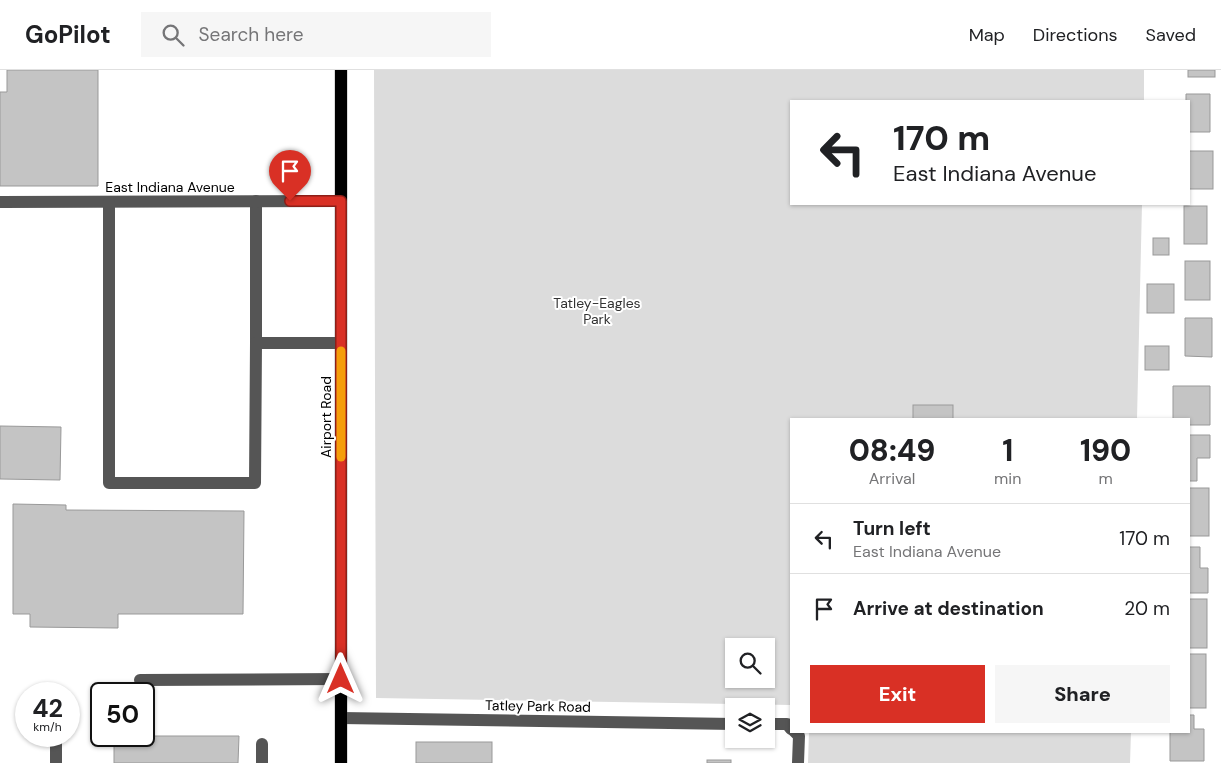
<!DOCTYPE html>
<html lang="en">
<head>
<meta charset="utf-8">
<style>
  body { margin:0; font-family:"DM Sans",sans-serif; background:#f6f6f6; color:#202124; height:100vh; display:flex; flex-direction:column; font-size:19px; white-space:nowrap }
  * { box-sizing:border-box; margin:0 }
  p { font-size:16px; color:#757577 }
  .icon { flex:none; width:28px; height:28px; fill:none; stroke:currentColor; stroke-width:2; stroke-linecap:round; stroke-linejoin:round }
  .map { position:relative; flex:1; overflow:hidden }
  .sheet { position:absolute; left:790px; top:348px; width:400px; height:315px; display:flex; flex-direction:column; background:#fff; border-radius:0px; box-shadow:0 1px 4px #0004 }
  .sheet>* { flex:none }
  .guide { position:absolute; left:790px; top:30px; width:400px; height:105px; border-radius:0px; box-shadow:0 1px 4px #0004; background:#fff; color:#202124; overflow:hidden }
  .controls { position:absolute; left:725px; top:568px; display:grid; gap:10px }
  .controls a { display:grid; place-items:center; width:50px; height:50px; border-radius:0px; background:#fff; box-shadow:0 1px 4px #0004; font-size:25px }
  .speed { position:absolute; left:15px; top:612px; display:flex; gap:10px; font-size:25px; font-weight:700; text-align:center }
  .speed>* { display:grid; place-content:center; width:65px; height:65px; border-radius:50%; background:#fff; box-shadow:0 1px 4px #0004; line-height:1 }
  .speed small { font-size:12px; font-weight:400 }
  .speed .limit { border:2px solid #111; border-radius:8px; background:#fff; color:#111 }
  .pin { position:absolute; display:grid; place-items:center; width:42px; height:42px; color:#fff; margin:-51px -21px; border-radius:50% 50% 50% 0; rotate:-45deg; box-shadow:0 0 5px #0007 }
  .pin .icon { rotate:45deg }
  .me { position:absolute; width:55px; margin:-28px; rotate:0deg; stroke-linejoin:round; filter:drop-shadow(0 0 4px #0008) }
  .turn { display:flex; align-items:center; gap:18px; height:105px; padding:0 20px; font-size:22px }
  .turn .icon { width:65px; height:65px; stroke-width:2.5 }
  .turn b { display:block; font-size:35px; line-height:42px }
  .eta { display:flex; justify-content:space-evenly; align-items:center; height:85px; text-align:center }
  .eta b { font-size:30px; font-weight:800; line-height:35px }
  .button { display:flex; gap:10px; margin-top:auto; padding:10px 20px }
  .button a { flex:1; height:58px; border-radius:0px; background:#d93025; color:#fff; font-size:20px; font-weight:800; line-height:58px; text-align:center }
  .button a+a { background:#f6f6f6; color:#202124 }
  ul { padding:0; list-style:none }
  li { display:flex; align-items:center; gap:15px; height:70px; padding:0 20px; border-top:1px solid #e0e0e0 }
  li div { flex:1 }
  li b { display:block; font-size:19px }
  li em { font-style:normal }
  header { display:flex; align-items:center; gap:30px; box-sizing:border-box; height:70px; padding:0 25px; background:#fff; border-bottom:1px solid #e0e0e0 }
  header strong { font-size:24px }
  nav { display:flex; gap:28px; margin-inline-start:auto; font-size:18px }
  .search { width:350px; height:45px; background:#f6f6f6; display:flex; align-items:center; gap:12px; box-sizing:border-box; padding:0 18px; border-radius:0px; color:#757577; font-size:19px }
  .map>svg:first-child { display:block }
</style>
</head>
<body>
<header>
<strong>GoPilot</strong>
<div class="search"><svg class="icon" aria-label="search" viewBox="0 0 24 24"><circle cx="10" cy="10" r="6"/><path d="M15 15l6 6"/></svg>Search here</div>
<nav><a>Map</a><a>Directions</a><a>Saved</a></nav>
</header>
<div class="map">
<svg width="1221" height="693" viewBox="0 0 1221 693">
  <rect width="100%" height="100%" fill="#fff"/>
  <g fill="#dcdcdc" fill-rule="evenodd">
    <path d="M374,0H1144V31H791V134H1142L1137,349H791V635L376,628ZM734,576H766V609H734Z"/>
    <path d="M809,661H1131L1130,693H808Z"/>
  </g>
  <g fill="#c4c4c4" stroke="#999">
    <path d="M7,0H98V116H0V22H7Z"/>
    <rect x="1188" y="0" width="27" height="7"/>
    <path d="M1186,24H1210V62H1189V31H1186Z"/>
    <rect x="1189" y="81" width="24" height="38"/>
    <rect x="1184" y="136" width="23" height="38"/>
    <rect x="1153" y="168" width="16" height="17"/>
    <rect x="1185" y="191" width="25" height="39"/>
    <rect x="1147" y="214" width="27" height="29"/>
    <path d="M1185,248H1212V287L1185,286Z"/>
    <rect x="1145" y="276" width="24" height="24"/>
    <path d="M1173,316H1210V355H1189V349H1173Z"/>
    <rect x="913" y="335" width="40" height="14"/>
    <path d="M0,356L61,357L60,410L0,409Z"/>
    <path d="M1189,365H1210V388H1197V411H1189Z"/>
    <rect x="1189" y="418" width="20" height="48"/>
    <path d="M13,434L66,435V440L244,441L243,544H118V558L30,557V544H13Z"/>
    <path d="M1189,477H1200V498H1208V523H1189Z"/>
    <rect x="1189" y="529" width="18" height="49"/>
    <rect x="1189" y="584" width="17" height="54"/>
    <path d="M1189,645H1194V659H1204V691H1170V661H1189Z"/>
    <path d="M114,666H239L238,693H114Z"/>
    <rect x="416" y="672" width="76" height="21"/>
    <rect x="707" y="690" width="24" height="3"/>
  </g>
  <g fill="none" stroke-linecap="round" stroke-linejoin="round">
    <g stroke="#dbdbdb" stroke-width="14">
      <path id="major" d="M341,0V693"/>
    </g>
    <g stroke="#555" stroke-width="12">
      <path d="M256,131V273"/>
      <path d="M0,132L341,131"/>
      <path d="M109,132V413H255L256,273H341"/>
      <path d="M140,610L341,609"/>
      <path d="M341,648L734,654"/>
      <path d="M766,654H787L791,659"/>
      <path d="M794,661L799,666L798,693"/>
      <path d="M262,674V693"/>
      <path d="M56,693V673"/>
    </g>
    <use href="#major" stroke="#000" stroke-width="12"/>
  </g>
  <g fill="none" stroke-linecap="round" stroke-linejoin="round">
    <g stroke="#8d1f18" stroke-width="12">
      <path id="route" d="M290,131H341V609"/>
    </g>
    <use href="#route" stroke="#d93025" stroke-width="9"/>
    <path stroke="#f59e0b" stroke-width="9" d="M341,281V387"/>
  </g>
  <g text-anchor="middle" stroke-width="4" stroke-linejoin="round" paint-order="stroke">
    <g font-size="14" fill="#000" stroke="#fff">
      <text x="170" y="122">East Indiana Avenue</text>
      <text transform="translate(326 347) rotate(-90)" y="5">Airport Road</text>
      <text transform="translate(538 636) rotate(1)" y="5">Tatley Park Road</text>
    </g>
    <g font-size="14" fill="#333" stroke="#fff">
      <text x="597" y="238">Tatley-Eagles<tspan x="597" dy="16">Park</tspan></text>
    </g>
  </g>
</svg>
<div class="controls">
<a><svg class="icon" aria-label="search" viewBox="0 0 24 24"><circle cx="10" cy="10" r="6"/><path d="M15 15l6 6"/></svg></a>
<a><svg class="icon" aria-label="layers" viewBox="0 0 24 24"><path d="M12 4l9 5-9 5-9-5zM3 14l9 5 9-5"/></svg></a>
</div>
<div class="speed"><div>42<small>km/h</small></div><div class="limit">50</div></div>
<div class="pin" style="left:290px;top:131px;background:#d93025"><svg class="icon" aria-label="arrive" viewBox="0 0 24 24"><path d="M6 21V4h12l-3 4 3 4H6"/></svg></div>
<svg class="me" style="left:341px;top:609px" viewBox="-20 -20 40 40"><path d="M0-17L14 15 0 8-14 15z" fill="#d93025" stroke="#fff" stroke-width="4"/></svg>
<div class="guide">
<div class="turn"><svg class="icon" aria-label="left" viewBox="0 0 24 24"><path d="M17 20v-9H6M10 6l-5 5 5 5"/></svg><div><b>170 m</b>East Indiana Avenue</div></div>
</div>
<section class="sheet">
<div class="eta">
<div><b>08:49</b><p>Arrival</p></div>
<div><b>1</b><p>min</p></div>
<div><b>190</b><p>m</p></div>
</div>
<ul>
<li><svg class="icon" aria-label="left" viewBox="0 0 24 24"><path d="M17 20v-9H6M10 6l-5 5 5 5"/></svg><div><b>Turn left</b><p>East Indiana Avenue</p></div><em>170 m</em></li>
<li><svg class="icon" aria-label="arrive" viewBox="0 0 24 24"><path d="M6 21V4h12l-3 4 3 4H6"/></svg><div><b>Arrive at destination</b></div><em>20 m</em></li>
</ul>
<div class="button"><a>Exit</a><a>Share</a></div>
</section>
</div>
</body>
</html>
